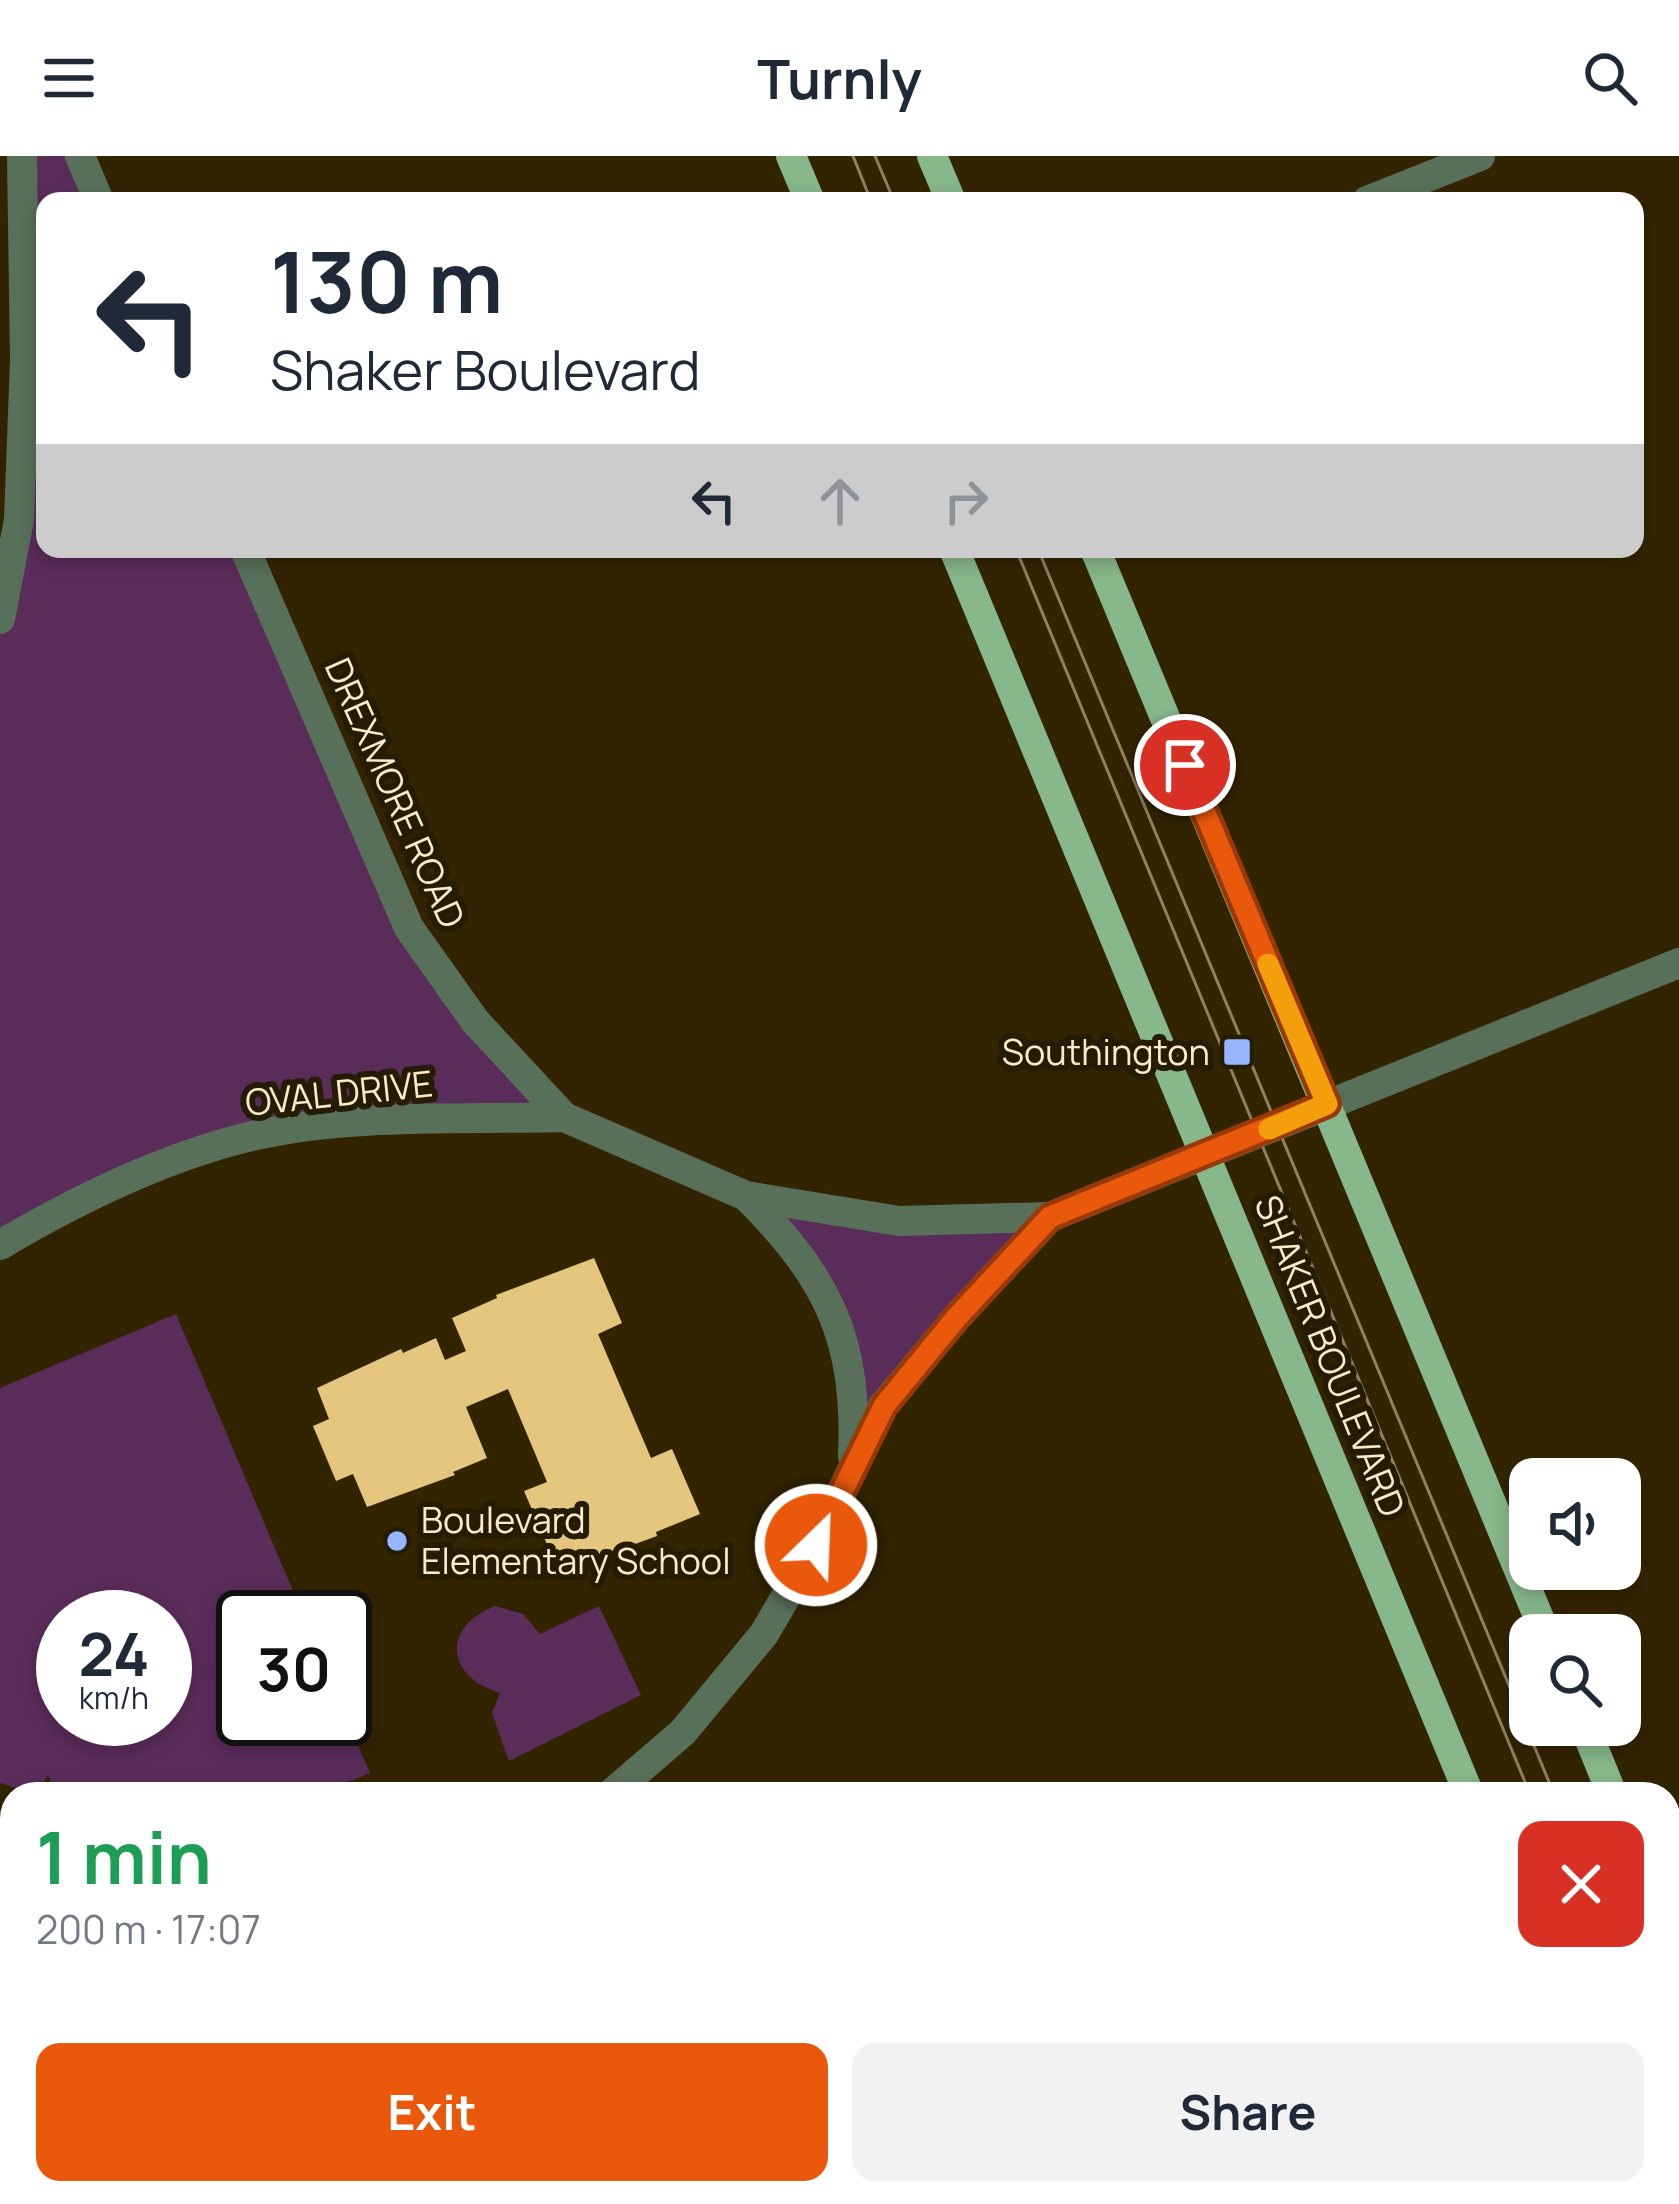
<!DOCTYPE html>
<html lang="en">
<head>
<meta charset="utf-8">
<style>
  body { margin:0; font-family:Manrope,sans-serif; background:#f2f2f3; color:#1f2937; height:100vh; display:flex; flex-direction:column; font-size:45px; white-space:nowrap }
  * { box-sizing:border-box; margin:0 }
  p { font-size:39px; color:#747a83 }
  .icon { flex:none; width:66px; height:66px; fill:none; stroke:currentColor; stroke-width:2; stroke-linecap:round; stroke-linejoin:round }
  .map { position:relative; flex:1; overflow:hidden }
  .drawer { position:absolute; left:0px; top:1626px; width:1680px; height:423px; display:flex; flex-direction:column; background:#fff; border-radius:36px 36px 0 0; box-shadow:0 6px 18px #0003 }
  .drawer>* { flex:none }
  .hud { position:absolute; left:36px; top:36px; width:1608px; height:366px; border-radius:24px; box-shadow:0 6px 18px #0003; background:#fff; color:#1f2937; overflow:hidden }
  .fabs { position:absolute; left:1509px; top:1302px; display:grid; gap:24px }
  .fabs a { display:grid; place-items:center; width:132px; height:132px; border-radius:24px; background:#fff; box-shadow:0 6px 18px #0003; font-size:60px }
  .speed { position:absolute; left:36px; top:1434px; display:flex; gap:24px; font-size:60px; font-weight:700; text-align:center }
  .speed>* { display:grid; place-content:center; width:156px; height:156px; border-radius:50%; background:#fff; box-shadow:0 6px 18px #0003; line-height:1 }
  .speed small { font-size:30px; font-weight:400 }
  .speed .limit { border:6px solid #111; border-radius:18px; background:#fff; color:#111 }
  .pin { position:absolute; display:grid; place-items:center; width:102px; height:102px; color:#fff; margin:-51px; border:6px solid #fff; border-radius:50%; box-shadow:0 3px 12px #0007 }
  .me { position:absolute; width:132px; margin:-66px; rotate:24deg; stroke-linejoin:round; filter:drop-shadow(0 0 9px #0008) }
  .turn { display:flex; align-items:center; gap:42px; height:252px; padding:0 36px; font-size:54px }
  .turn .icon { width:156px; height:156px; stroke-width:2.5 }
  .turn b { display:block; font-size:84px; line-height:102px }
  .lanes { display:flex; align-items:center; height:114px; padding:0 36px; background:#0003; justify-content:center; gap:60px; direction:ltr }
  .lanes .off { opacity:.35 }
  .round { display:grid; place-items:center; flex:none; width:126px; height:126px; border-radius:24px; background:#f2f2f3 }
  .head { display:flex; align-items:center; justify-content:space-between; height:204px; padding:0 36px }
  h1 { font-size:72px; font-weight:700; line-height:90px; color:#1e9e55 }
  .primary-button { display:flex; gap:24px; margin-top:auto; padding:24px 36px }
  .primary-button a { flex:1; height:138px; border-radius:24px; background:#ea580c; color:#fff; font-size:48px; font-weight:700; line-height:138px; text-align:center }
  .primary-button a+a { background:#f2f2f3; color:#1f2937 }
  header { display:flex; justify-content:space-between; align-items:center; height:156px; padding:0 36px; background:#fff; font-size:54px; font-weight:700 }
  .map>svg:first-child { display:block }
</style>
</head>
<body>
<header><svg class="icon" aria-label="menu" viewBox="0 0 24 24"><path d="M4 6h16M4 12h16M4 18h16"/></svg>Turnly<svg class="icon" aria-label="search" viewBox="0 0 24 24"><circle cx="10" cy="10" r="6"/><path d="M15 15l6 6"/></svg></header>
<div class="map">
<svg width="1679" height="2048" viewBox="0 0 1679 2048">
  <rect width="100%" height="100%" fill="#332400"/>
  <g fill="#5a2c5a" fill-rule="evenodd">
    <path d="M22,0H80L99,45H45V393H245L377,707L564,961L252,980L0,1089V463Z"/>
    <path d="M746,1040L1050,1061L852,1310L841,1173Z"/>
    <path d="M176,1158L304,1461H243V1563H345V1559L370,1617L320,1638H56L48,1619L35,1638L0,1627V1232ZM165,1461V1563H63V1461Z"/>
    <path d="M495,1450L523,1458L540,1478L599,1450L641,1539L509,1605L492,1557L500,1537C446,1521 441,1471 495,1450Z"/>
    <path d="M0,1796L12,1797V1990L0,1998Z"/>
  </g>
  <path fill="#e5c67f" d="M594,1102L622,1167L598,1178L651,1302L672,1293L700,1358L656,1376L657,1380L559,1416L524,1335L547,1326L508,1233L466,1251L487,1302L453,1316L455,1319L367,1351L353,1318L336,1325L313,1270L329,1263L317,1232L401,1193L403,1197L436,1182L445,1204L466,1195L452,1162L497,1142L496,1139Z"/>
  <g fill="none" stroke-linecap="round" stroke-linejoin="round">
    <g stroke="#586f59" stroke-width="30">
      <path d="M80,0L99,45"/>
      <path d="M1367,45L1480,0"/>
      <path d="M245,393L409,772L475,865L564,961L746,1040L899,1065L1050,1061"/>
      <path d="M0,463L19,364L25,204L22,0"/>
      <path d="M746,1040C828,1122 858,1182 853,1300"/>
      <path d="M0,1089C78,1043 163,1001 252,980C352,957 462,964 564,961"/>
      <path d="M611,1638L683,1576L764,1478L816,1389L883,1250L957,1161L1050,1061L1679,807"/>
      <path d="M0,1796L12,1797"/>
      <path d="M0,1998L12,1990"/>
    </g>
    <g stroke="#87b78b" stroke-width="30">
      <path d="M791,0L810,45"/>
      <path d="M932,0L951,45"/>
      <path d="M954,393L1469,1638"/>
      <path d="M1095,393L1546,1479"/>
      <path d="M1584,1569L1612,1638"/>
      <path d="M1668,1774L1679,1800"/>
      <path d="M1633,2037L1638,2048"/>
    </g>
    <g stroke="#90805d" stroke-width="3">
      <path d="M853,0L871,45"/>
      <path d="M875,0L894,45"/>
      <path d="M1016,393L1530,1638"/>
      <path d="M1038,393L1554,1638"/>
      <path d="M1668,1912L1679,1939"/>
      <path d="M1668,1970L1679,1996"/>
    </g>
  </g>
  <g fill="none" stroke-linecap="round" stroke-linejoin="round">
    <g stroke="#983908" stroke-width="30">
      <path id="route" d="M816,1389L884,1250L957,1161L1050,1061L1327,948L1185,609"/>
    </g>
    <use href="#route" stroke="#ea580c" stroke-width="21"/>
    <path stroke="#f59e0b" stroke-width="21" d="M1268,808L1327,948L1269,973"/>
  </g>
  <g fill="#98b6fd" stroke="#251c05" stroke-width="4.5">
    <rect x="1222" y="881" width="30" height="30" rx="6"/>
    <circle cx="397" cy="1385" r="12"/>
  </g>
  <g text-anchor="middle" stroke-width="12" stroke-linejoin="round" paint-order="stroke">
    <g font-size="36" fill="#faeac8" stroke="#251c05">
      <text transform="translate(395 637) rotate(66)" y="13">DREXMORE ROAD</text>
      <text transform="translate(339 937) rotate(-6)" y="13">OVAL DRIVE</text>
      <text transform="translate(1330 1200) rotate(68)" y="13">SHAKER BOULEVARD</text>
    </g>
    <g font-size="36" fill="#faeac8" stroke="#251c05" text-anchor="end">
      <text x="1210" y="909">Southington</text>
      <text x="421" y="1377" text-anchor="start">Boulevard<tspan x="421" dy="41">Elementary School</tspan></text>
    </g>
  </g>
</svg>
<div class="fabs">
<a><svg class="icon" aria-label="sound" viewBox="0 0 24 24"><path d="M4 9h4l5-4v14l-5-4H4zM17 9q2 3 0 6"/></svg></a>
<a><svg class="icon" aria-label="search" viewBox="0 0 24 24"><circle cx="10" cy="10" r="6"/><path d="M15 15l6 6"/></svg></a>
</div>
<div class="speed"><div>24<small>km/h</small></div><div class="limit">30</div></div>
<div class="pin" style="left:1185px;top:609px;background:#d93025"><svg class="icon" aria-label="arrive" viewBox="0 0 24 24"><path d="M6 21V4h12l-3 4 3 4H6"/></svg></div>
<svg class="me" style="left:816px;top:1389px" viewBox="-20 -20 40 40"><circle r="17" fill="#ea580c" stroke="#fff" stroke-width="3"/><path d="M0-11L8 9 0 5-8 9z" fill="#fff"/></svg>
<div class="hud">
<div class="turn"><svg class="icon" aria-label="left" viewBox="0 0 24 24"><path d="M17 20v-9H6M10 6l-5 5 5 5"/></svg><div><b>130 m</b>Shaker Boulevard</div></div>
<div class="lanes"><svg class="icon" aria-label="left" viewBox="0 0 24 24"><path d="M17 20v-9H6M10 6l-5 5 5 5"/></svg><svg class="icon off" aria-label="ahead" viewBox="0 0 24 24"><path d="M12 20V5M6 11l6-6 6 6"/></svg><svg class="icon off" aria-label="right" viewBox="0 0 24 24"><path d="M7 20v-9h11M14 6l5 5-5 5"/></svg></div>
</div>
<section class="drawer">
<div class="head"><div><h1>1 min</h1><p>200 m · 17:07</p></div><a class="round" style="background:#d93025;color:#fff"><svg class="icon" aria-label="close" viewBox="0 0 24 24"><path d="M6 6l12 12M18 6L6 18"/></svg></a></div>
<div class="primary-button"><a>Exit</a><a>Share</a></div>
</section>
</div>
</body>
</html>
